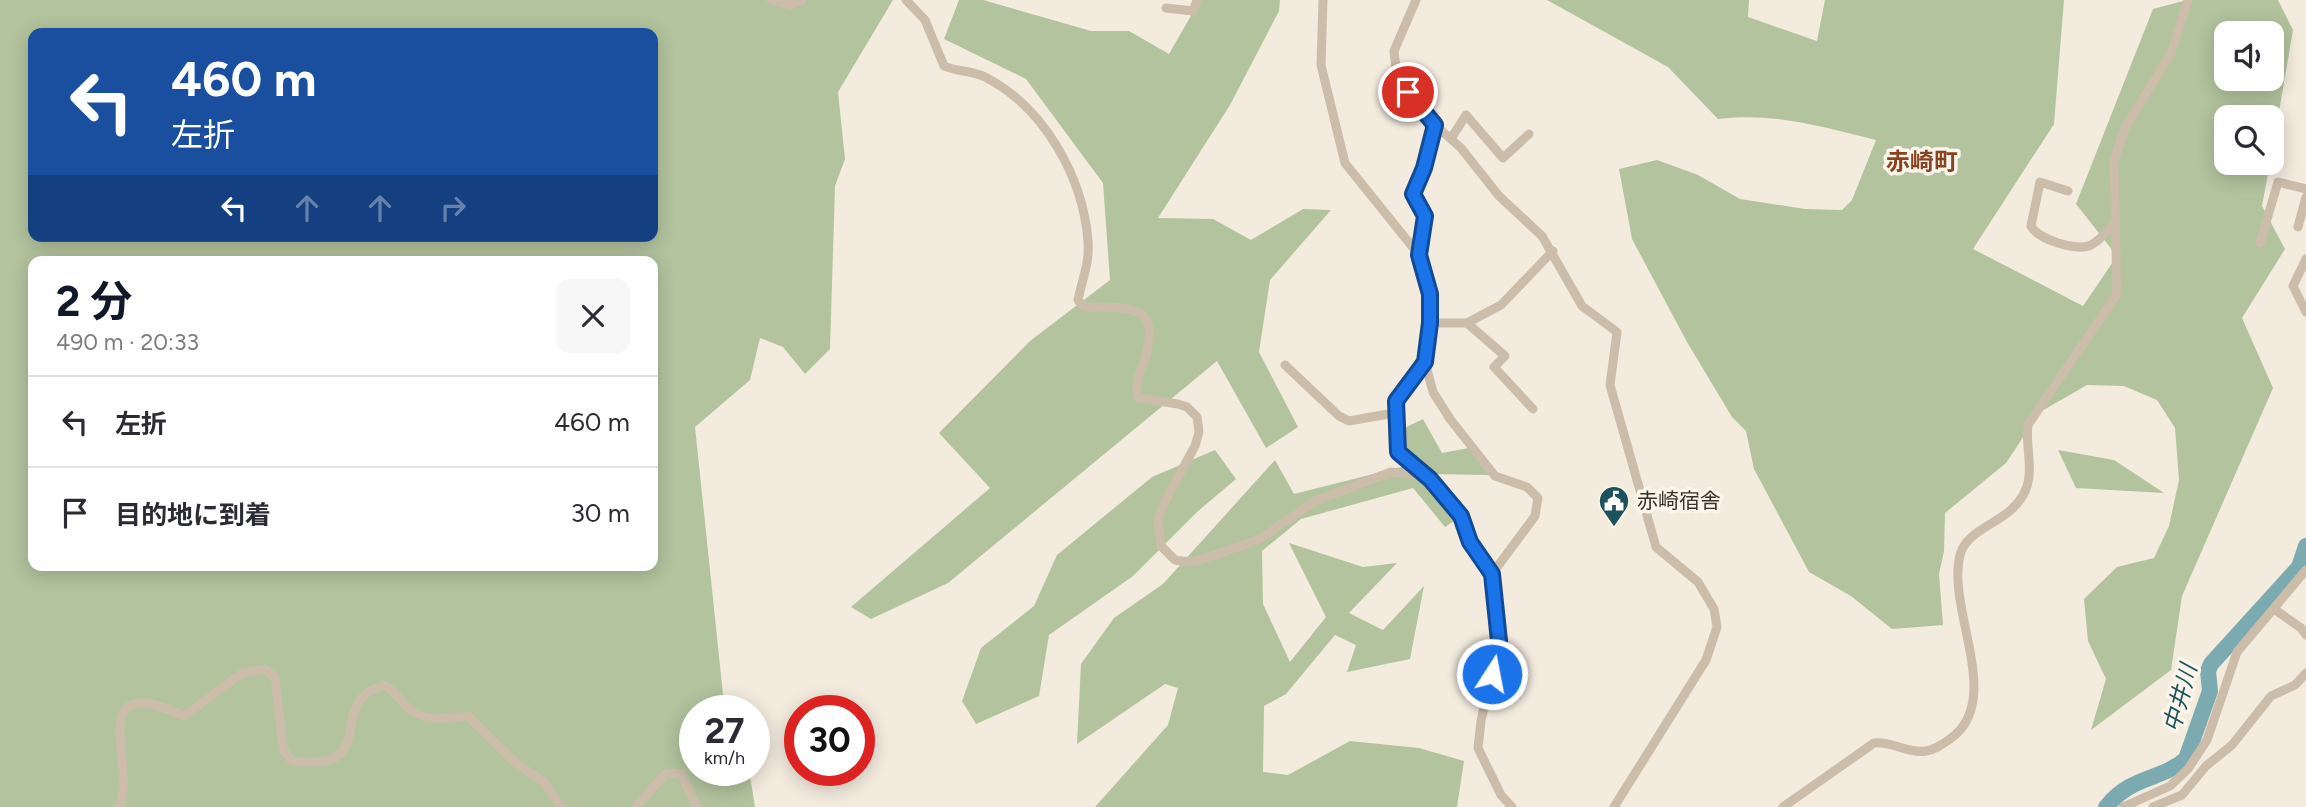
<!DOCTYPE html>
<html lang="ja">
<head>
<meta charset="utf-8">
<style>
  body { margin:0; font-family:Figtree,"Noto Sans JP",sans-serif; background:#f7f7f7; color:#2b2b33; height:100vh; display:flex; flex-direction:column; font-size:26px; white-space:nowrap }
  * { box-sizing:border-box; margin:0 }
  p { font-size:23px; color:#7c7c81 }
  .icon { flex:none; width:38px; height:38px; fill:none; stroke:currentColor; stroke-width:2; stroke-linecap:round; stroke-linejoin:round }
  .map { position:relative; flex:1; overflow:hidden }
  .sheet { position:absolute; left:28px; top:256px; width:630px; height:315px; display:flex; flex-direction:column; background:#fff; border-radius:14px; box-shadow:0 4px 18px #0003 }
  .sheet>* { flex:none }
  .top-card { position:absolute; left:28px; top:28px; width:630px; height:214px; border-radius:14px; box-shadow:0 4px 18px #0003; background:#1a4fa0; color:#fff; overflow:hidden }
  .controls { position:absolute; left:2214px; top:21px; display:grid; gap:14px }
  .controls a { display:grid; place-items:center; width:70px; height:70px; border-radius:14px; background:#fff; box-shadow:0 4px 18px #0003; font-size:35px }
  .speed { position:absolute; left:679px; top:695px; display:flex; gap:14px; font-size:35px; font-weight:700; text-align:center }
  .speed>* { display:grid; place-content:center; width:91px; height:91px; border-radius:50%; background:#fff; box-shadow:0 4px 18px #0003; line-height:1 }
  .speed small { font-size:18px; font-weight:400 }
  .speed .limit { border:10px solid #d22; background:#fff; color:#111 }
  .pin { position:absolute; display:grid; place-items:center; width:60px; height:60px; color:#fff; margin:-30px; border:4px solid #fff; border-radius:50%; box-shadow:0 2px 7px #0007 }
  .me { position:absolute; width:77px; margin:-38px; rotate:11deg; stroke-linejoin:round; filter:drop-shadow(0 0 5px #0008) }
  .turn { display:flex; align-items:center; gap:24px; height:147px; padding:0 28px; font-size:32px }
  .turn .icon { width:91px; height:91px; stroke-width:2.5 }
  .turn b { display:block; font-size:49px; line-height:60px }
  .lanes { display:flex; align-items:center; height:66px; padding:0 28px; background:#0003; justify-content:center; gap:35px; direction:ltr }
  .lanes .off { opacity:.35 }
  .round { display:grid; place-items:center; flex:none; width:74px; height:74px; border-radius:14px; background:#f7f7f7 }
  .headline { display:flex; align-items:center; justify-content:space-between; height:119px; padding:0 28px }
  h1 { font-size:42px; font-weight:700; line-height:52px; color:#111827 }
  ul { padding:0; list-style:none }
  li { display:flex; align-items:center; gap:21px; height:91px; padding:0 28px; border-top:2px solid #e1e1e2 }
  li div { flex:1 }
  li b { display:block; font-size:26px }
  li em { font-style:normal }
  .map>svg:first-child { display:block }
</style>
</head>
<body>
<div class="map">
<svg width="2306" height="807" viewBox="0 0 2306 807">
  <rect width="100%" height="100%" fill="#f3ebde"/>
  <g fill="#b3c39e" fill-rule="evenodd">
    <path d="M0,0H893L838,92L845,159L835,186L830,349L805,374L783,347L760,338L750,380L695,427L724,704L739,710H695V770H749L755,807H0ZM33,33H653V236H33ZM33,261H653V565H33Z"/>
    <path d="M959,0H983L1091,31H1129L1169,54L1200,0H1280L1279,11L1230,105L1158,218L1213,219L1251,240L1303,209L1331,210L1270,280L1259,352L1298,427L1266,448L1217,361L948,583L871,619L851,607L990,488L939,433L1030,341L1110,280L1103,183L1026,79L944,39Z"/>
    <path d="M1547,0H1749L1748,17L1817,41L1825,0H2064L2054,124L1973,249L2083,306L2117,256L2076,204L2153,9L2187,0H2278L2293,30L2272,153V117H2226V163H2270L2262,206L2285,249L2242,318L2273,388L2182,596L2171,670L2091,730L2106,679L2088,641L2084,599L2117,567L2154,558L2169,526L2179,480L2175,428L2157,400L2124,386L2087,385L2040,412L2006,463L1945,513L1944,551L1939,574L1943,625L1892,629L1851,596L1809,572L1754,469L1746,431L1732,417L1687,342L1632,239L1619,169L1657,160L1698,175L1740,199L1805,209L1842,210L1852,200L1876,140C1822,127 1774,112 1718,119L1668,67ZM2226,33H2272V79H2226Z"/>
    <path d="M1423,419L1442,453L1469,448L1489,475L1429,474L1462,516L1445,527L1413,488L1301,519L1262,551L1263,604L1290,662L1326,617L1289,543L1363,567L1397,563L1349,613L1383,630L1424,586L1410,659L1347,672L1356,645L1335,635L1286,694L1264,706L1263,772L1288,775L1350,741L1419,748L1464,761L1457,807H1095L1168,725L1178,688L1165,684L1077,744L1081,664L1114,618L1163,584L1275,460L1294,494L1409,465L1398,431Z"/>
    <path d="M1215,450L1236,479L1197,512L1133,576L1049,635L1039,696L976,724L962,701L981,648L1034,606L1057,555L1152,477Z"/>
    <path d="M2058,450L2114,460L2164,493L2076,488Z"/>
  </g>
  <g fill="none" stroke-linecap="round" stroke-linejoin="round">
    <path stroke="#7caab1" stroke-width="16" d="M2106,807C2132,775 2160,781 2186,759L2210,691L2208,671L2211,664L2299,567L2306,546"/>
    <g stroke="#ccbdaa" stroke-width="9">
      <path d="M771,0L790,5L802,0"/>
      <path d="M906,0L925,20L944,66C957,72 972,70 985,77C1044,107 1083,177 1088,241C1090,262 1082,280 1078,300L1084,307C1128,307 1164,303 1144,361C1139,374 1135,385 1138,398L1178,404L1187,407L1197,417L1199,432L1195,446L1166,499L1158,520L1161,546L1175,560L1189,562L1203,559L1260,539L1315,501L1391,472L1426,475"/>
      <path d="M1323,0L1321,65L1345,163L1419,255L1430,294L1425,362L1433,392L1450,419L1495,476L1527,487L1538,498L1535,516L1492,574"/>
      <path d="M1416,0L1394,51L1397,77L1435,125L1461,148L1499,196L1542,236L1582,306L1617,332L1610,385L1656,547L1698,582L1714,609L1717,627L1706,660L1614,807"/>
      <path d="M1166,8L1193,11L1197,0"/>
      <path d="M1452,137L1466,115L1503,158L1529,134"/>
      <path d="M2068,191L2040,182L2031,226C2037,239 2077,252 2091,245C2101,240 2108,230 2115,222"/>
      <path d="M2298,227L2306,197"/>
      <path d="M2260,243L2278,182L2306,189"/>
      <path d="M1419,255L1426,223L1414,194L1424,168L1435,125"/>
      <path d="M2306,259L2293,286L2306,312"/>
      <path d="M1430,323H1467L1501,305L1553,251"/>
      <path d="M1467,323L1505,356L1494,367L1533,409"/>
      <path d="M1425,362L1396,401L1398,452L1430,479L1461,516L1470,542L1492,574L1498,641L1481,721L1478,748L1501,795L1512,807"/>
      <path d="M1285,365L1339,416L1349,421L1394,413"/>
      <path d="M2274,609L2301,628L2306,635"/>
      <path d="M119,807C138,764 81,668 184,716L242,673L264,669L275,677L283,749L292,761C375,771 333,718 368,692C372,689 379,688 383,685C394,690 397,696 404,704C422,723 445,719 468,716L517,764L544,782L561,807"/>
      <path d="M636,807L666,773L681,774L697,807"/>
      <path d="M1783,807L1874,743C1892,741 1908,754 1926,751C1935,750 1943,744 1950,739C2005,701 1946,609 1960,555C1968,525 2012,524 2026,489C2034,469 2025,445 2028,425L2117,294L2114,160L2125,128L2171,53L2188,0"/>
      <path d="M2123,807L2170,786L2188,769L2207,740L2237,652L2306,570"/>
      <path d="M2153,807L2182,795L2206,766L2232,745L2271,696L2295,685L2306,673"/>
    </g>
  </g>
  <g fill="none" stroke-linecap="round" stroke-linejoin="round">
    <g stroke="#114b97" stroke-width="18">
      <path id="route" d="M1408,92L1435,125L1424,168L1413,194L1425,216L1419,255L1430,294V323L1425,362L1396,401L1398,452L1430,479L1461,516L1470,542L1492,574L1499,641L1492,674"/>
    </g>
    <use href="#route" stroke="#1a73e8" stroke-width="12"/>
  </g>
  <defs>
    <g id="civic-pin" transform="scale(1.575)"><path d="M0 17L-7.5 6A9.5 9.5 0 1 1 7.5 6Z" fill="#1d525c" stroke="#fbf5eb"/><path d="M-.6-6.5H3V-4.5H.6V-3L4-1V1h2V6H-6V1h2V-1L-.6-3ZM-1.2 2.5V6h2.4V2.5Z" fill="#fff"/></g>
  </defs>
  <g fill-rule="evenodd">
    <use href="#civic-pin" x="1614" y="501"/>
  </g>
  <g text-anchor="middle" stroke-width="7" stroke-linejoin="round" paint-order="stroke">
    <g font-size="21" fill="#393029" stroke="#fbf5eb" text-anchor="start">
      <text x="1637" y="508">赤崎宿舎</text>
    </g>
    <g font-size="23" font-style="italic" fill="#1d525c" stroke="#fbf5eb">
      <text transform="translate(2180 698) rotate(-75)" y="8">中井川</text>
    </g>
    <g font-size="24" font-weight="bold" fill="#8a4320" stroke="#fbf5eb">
      <text x="1922" y="170">赤崎町</text>
    </g>
  </g>
</svg>
<div class="controls">
<a><svg class="icon" aria-label="sound" viewBox="0 0 24 24"><path d="M4 9h4l5-4v14l-5-4H4zM17 9q2 3 0 6"/></svg></a>
<a><svg class="icon" aria-label="search" viewBox="0 0 24 24"><circle cx="10" cy="10" r="6"/><path d="M15 15l6 6"/></svg></a>
</div>
<div class="speed"><div>27<small>km/h</small></div><div class="limit">30</div></div>
<div class="pin" style="left:1408px;top:92px;background:#d93025"><svg class="icon" aria-label="arrive" viewBox="0 0 24 24"><path d="M6 21V4h12l-3 4 3 4H6"/></svg></div>
<svg class="me" style="left:1492px;top:674px" viewBox="-20 -20 40 40"><circle r="17" fill="#1a73e8" stroke="#fff" stroke-width="3"/><path d="M0-11L8 9 0 5-8 9z" fill="#fff"/></svg>
<div class="top-card">
<div class="turn"><svg class="icon" aria-label="left" viewBox="0 0 24 24"><path d="M17 20v-9H6M10 6l-5 5 5 5"/></svg><div><b>460 m</b>左折</div></div>
<div class="lanes"><svg class="icon" aria-label="left" viewBox="0 0 24 24"><path d="M17 20v-9H6M10 6l-5 5 5 5"/></svg><svg class="icon off" aria-label="ahead" viewBox="0 0 24 24"><path d="M12 20V5M6 11l6-6 6 6"/></svg><svg class="icon off" aria-label="ahead" viewBox="0 0 24 24"><path d="M12 20V5M6 11l6-6 6 6"/></svg><svg class="icon off" aria-label="right" viewBox="0 0 24 24"><path d="M7 20v-9h11M14 6l5 5-5 5"/></svg></div>
</div>
<section class="sheet">
<div class="headline"><div><h1>2 分</h1><p>490 m · 20:33</p></div><a class="round"><svg class="icon" aria-label="close" viewBox="0 0 24 24"><path d="M6 6l12 12M18 6L6 18"/></svg></a></div>
<ul>
<li><svg class="icon" aria-label="left" viewBox="0 0 24 24"><path d="M17 20v-9H6M10 6l-5 5 5 5"/></svg><div><b>左折</b></div><em>460 m</em></li>
<li><svg class="icon" aria-label="arrive" viewBox="0 0 24 24"><path d="M6 21V4h12l-3 4 3 4H6"/></svg><div><b>目的地に到着</b></div><em>30 m</em></li>
</ul>
</section>
</div>
</body>
</html>
